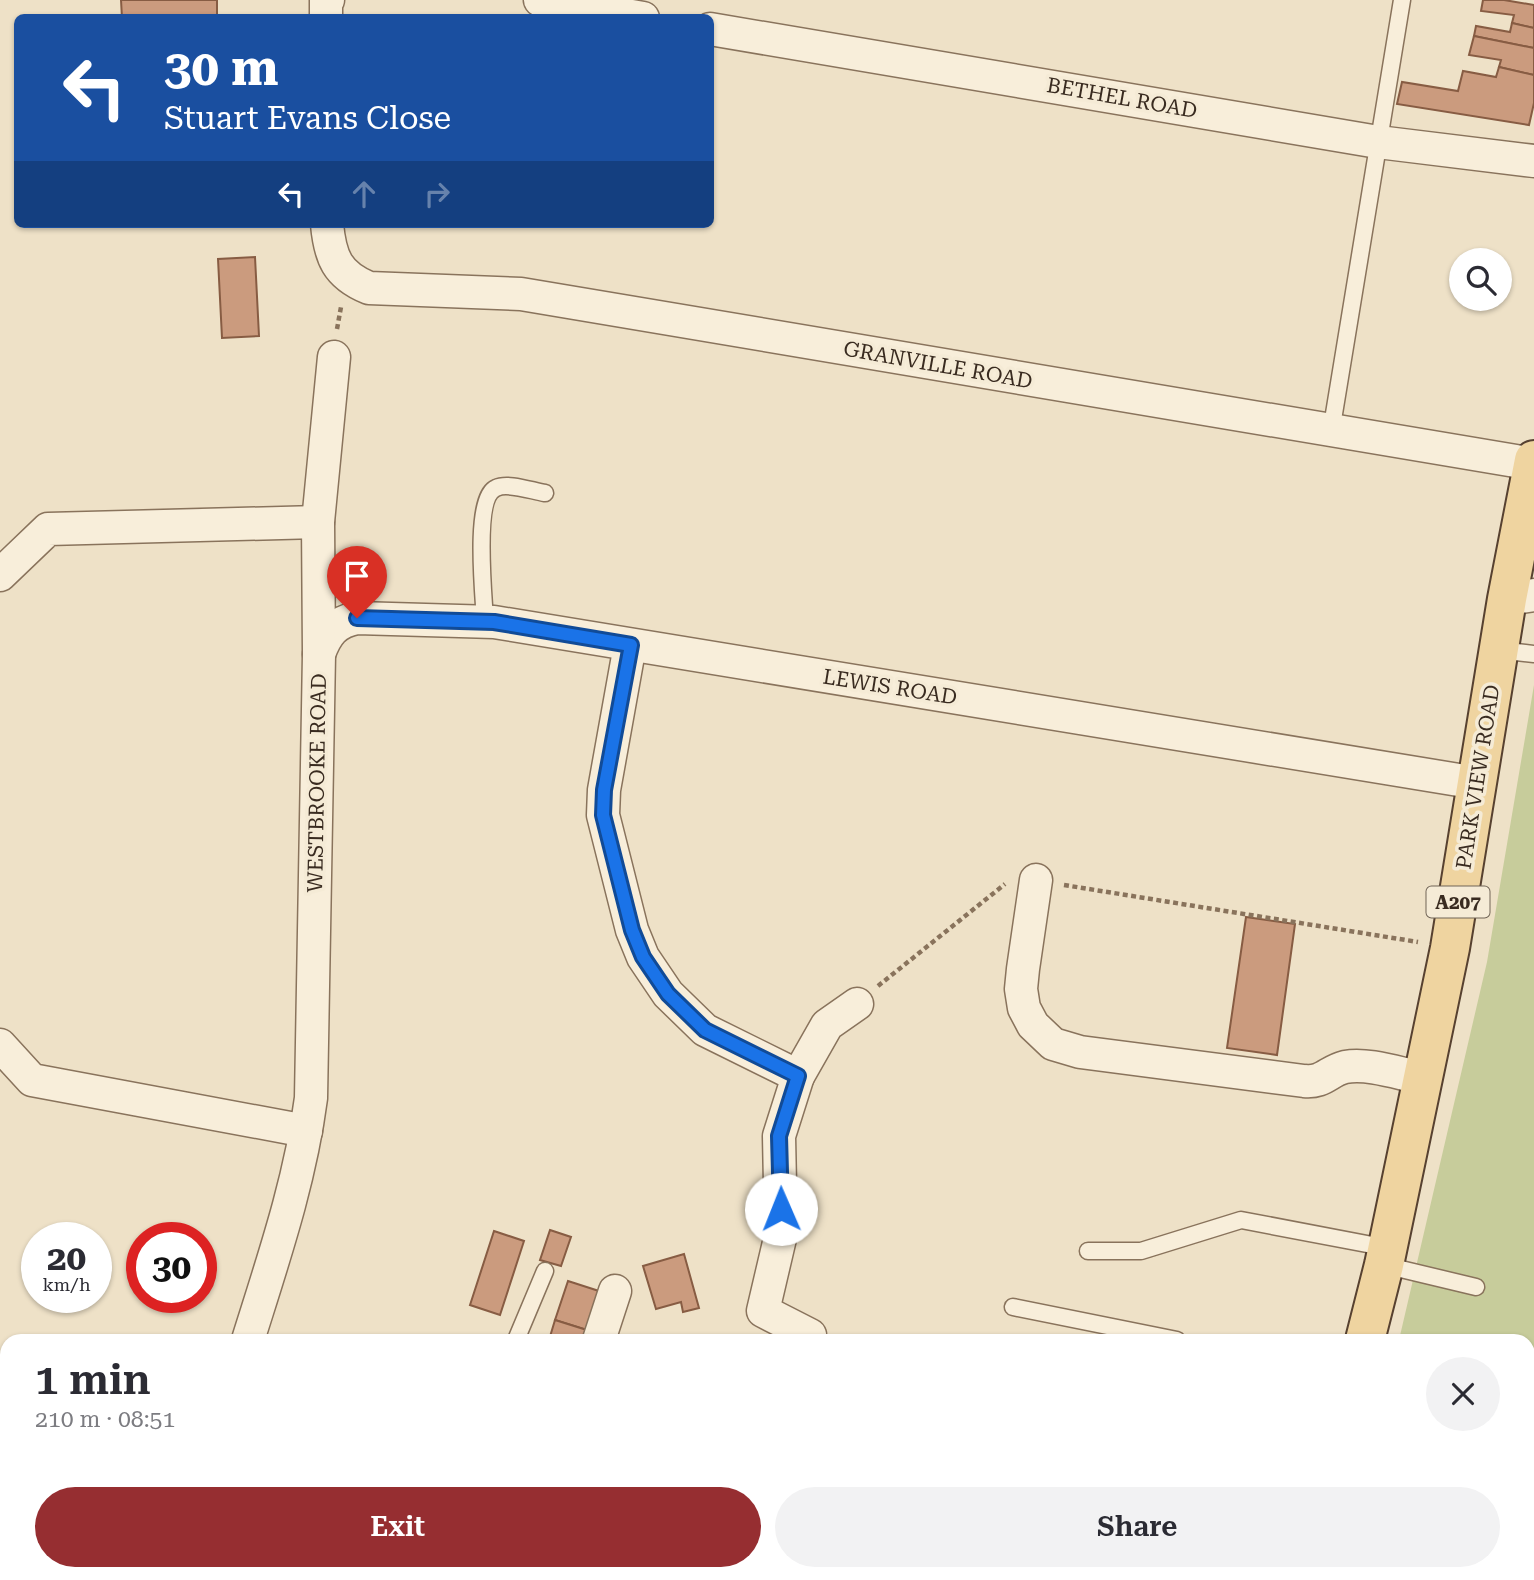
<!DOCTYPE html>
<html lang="en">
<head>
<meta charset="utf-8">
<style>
  body { margin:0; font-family:"Roboto Serif",serif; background:#f2f2f3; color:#2b2b33; height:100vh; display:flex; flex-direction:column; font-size:26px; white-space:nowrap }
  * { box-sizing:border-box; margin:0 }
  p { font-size:23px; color:#7c7c81 }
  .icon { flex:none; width:38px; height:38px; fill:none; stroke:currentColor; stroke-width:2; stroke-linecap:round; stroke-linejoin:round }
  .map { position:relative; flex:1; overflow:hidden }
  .details { position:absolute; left:0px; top:1334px; width:1535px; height:247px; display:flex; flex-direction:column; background:#fff; border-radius:21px 21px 0 0; box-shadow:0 2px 5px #0004 }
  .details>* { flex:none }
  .top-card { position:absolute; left:14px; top:14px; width:700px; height:214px; border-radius:10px; box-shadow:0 2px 5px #0004; background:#1a4fa0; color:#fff; overflow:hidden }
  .tools { position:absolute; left:1449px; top:248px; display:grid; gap:14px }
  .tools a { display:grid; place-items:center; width:63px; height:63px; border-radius:50%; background:#fff; box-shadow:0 2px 5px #0004; font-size:35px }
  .speed { position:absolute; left:21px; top:1222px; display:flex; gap:14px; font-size:35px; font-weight:700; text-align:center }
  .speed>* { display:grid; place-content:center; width:91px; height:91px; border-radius:50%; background:#fff; box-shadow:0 2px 5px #0004; line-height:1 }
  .speed small { font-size:18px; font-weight:400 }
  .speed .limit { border:10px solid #d22; background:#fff; color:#111 }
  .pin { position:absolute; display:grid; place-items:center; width:60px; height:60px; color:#fff; margin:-72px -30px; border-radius:50% 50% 50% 0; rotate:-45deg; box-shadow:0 0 7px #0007 }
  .pin .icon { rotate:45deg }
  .me { position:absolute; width:77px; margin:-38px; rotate:359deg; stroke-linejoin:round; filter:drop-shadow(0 0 5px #0008) }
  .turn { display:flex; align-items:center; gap:24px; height:147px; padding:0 35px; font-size:32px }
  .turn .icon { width:91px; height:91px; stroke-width:2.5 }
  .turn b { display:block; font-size:49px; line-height:60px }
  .lanes { display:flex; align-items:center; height:66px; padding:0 35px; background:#0003; justify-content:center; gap:35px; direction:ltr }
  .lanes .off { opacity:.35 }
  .round { display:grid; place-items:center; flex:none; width:74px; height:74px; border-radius:37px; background:#f2f2f3 }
  .head { display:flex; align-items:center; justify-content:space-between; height:119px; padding:0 35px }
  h1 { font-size:42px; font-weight:600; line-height:52px }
  .action { display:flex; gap:14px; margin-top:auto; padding:14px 35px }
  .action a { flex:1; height:80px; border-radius:42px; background:#962e31; color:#fff; font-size:28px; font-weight:600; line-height:80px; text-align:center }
  .action a+a { background:#f2f2f3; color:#2b2b33 }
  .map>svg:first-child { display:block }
</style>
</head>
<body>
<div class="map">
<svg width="1534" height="1580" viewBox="0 0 1534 1580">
  <rect width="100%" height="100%" fill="#eee1c7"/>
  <path fill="#c7cc9b" d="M1534,685V1580H1341L1343,1573H1528V1340H1399L1487,962Z"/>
  <g fill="#cb9b7e" stroke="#875c43" stroke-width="2">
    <path d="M121,0H217V18H122Z"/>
    <path d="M1483,0H1504L1534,5V28L1512,23L1514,15L1481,11Z"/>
    <path d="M1512,23L1534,28V48L1474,36L1476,26L1510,32Z"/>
    <path d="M1474,36L1534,48V75L1499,67L1501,60L1469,55Z"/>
    <path d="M1499,67L1534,75V103L1529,125L1397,104L1402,82L1458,91L1463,71L1496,77Z"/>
    <path d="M255,257L259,336L222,338L218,259Z"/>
    <path d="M1246,917L1295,924L1277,1055L1227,1048Z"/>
    <path d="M550,1230L571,1237L561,1266L540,1260Z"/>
    <path d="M494,1231L524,1241L500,1315L470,1305Z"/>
    <path d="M684,1254L699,1308L683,1312L681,1302L656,1309L643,1266Z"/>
    <path d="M568,1281L602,1292L590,1331L555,1320Z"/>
    <path d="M555,1320L590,1331L587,1340H549Z"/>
  </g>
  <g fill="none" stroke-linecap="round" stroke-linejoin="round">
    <g stroke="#89735c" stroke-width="19">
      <g id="lane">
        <path d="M1331,432L1402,0"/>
        <path d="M485,621C484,598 473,498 496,488C508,482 532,491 545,493"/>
        <path d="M1498,650L1534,654"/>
        <path d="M1088,1251H1141L1241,1220L1388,1248"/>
        <path d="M1384,1265L1476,1287"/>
        <path d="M1013,1307L1177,1340"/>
        <path d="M516,1340L545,1271"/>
        <path d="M1146,1573L1164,1580"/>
        <path d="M1240,1580L1242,1573"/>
      </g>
    </g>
    <g stroke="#89735c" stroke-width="35">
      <g id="street">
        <path d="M540,0L643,18"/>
        <path d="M326,18V0H328"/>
        <path d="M710,29L1378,142L1534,161"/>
        <path d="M327,224C330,257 337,275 369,288L521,294L1533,464"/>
        <path d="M0,575L48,529L318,522"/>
        <path d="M1507,599L1534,595"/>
        <path d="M630,645L604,790L603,815L632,930L643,957L668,994L705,1030L798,1076L779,1136L781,1234L763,1311L810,1335"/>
        <path d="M319,654C326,634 335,622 357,618L494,622L1477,783"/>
        <path d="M1036,880L1023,969L1021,989L1024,1008L1033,1025L1053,1044L1080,1052L1304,1081C1324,1083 1328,1071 1345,1067C1369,1063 1397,1073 1422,1078"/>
        <path d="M0,1045L32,1080L306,1131"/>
        <path d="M798,1076L827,1025L857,1004"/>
        <path d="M248,1340C273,1260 300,1182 311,1098L319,654L318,522L334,357"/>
        <path d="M599,1340L615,1291"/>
        <path d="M0,1401H2"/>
        <path d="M606,1573L627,1580"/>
        <path d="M171,1580L173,1573"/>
      </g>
    </g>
    <g stroke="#574130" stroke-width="42">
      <g id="primary">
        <path d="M1365,1340L1384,1265L1450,948L1507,599L1534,460"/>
        <path d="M1304,1580L1305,1573"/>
      </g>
    </g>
    <g stroke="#89735c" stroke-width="4.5" stroke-dasharray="5 3.5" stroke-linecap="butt">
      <path d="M337,329L341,307"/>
      <path d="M1064,885L1418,942"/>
      <path d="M878,986L1005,884"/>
    </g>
    <use href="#lane" stroke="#f8eeda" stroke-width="16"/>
    <use href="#street" stroke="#f8eeda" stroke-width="32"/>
    <use href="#primary" stroke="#efd4a0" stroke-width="38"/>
  </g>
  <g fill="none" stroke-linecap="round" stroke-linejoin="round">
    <g stroke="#114b97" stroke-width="18">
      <path id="route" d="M357,618L494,622L631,645L604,790L603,815L632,930L643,957L668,994L705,1030L798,1076L779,1136L781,1209"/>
    </g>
    <use href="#route" stroke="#1a73e8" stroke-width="12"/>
  </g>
  <g text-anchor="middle" stroke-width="7" stroke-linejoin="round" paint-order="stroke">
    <rect fill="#f5ebd6" stroke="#716557" stroke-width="2" x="1426.5" y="886.5" width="63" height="31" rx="5"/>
    <g font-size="19" font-weight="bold" fill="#392b20">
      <text x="1458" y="909">A207</text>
    </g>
    <g font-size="21" fill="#392b20" stroke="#f5ebd6">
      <text transform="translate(1122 98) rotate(10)" y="7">BETHEL ROAD</text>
      <text transform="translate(938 365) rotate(10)" y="7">GRANVILLE ROAD</text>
      <text transform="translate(890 687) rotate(9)" y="7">LEWIS ROAD</text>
      <text transform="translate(1478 777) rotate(-81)" y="7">PARK VIEW ROAD</text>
      <text transform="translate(317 783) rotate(-89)" y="7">WESTBROOKE ROAD</text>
    </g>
  </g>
</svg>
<div class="tools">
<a><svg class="icon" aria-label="search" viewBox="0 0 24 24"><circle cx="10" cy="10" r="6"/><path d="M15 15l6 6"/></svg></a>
</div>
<div class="speed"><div>20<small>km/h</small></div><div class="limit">30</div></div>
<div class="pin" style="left:357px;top:618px;background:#d93025"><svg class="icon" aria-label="arrive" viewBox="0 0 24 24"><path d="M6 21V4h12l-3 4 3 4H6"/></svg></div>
<svg class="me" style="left:781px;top:1209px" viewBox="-20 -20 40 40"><circle r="19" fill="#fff"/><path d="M0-13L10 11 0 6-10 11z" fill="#1a73e8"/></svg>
<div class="top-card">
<div class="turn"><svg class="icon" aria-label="left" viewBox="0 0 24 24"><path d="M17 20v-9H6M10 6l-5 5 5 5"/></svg><div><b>30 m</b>Stuart Evans Close</div></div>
<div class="lanes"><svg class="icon" aria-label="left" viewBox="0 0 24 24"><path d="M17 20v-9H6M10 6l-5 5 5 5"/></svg><svg class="icon off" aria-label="ahead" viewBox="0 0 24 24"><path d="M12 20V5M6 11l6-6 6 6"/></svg><svg class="icon off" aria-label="right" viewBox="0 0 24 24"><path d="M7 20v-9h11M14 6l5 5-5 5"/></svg></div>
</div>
<section class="details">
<div class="head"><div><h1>1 min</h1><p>210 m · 08:51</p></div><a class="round"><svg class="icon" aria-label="close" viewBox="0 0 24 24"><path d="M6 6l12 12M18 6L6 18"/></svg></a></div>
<div class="action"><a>Exit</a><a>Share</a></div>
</section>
</div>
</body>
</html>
